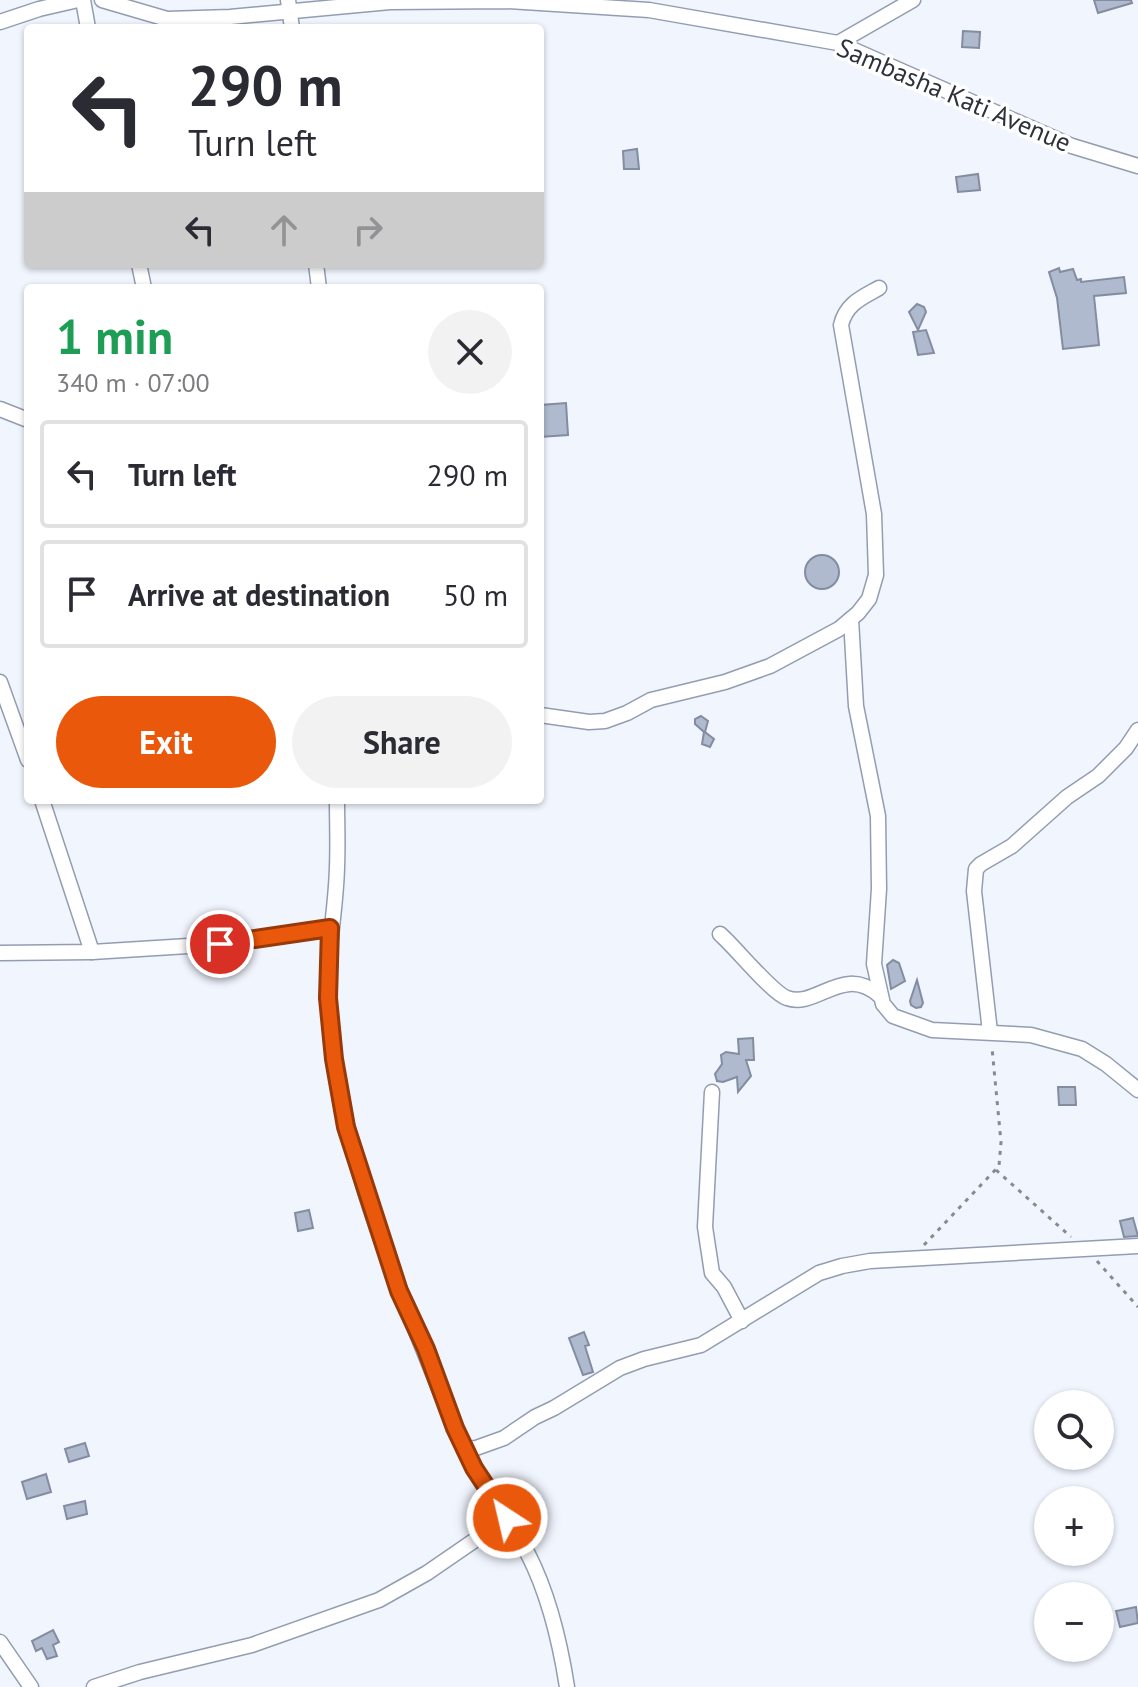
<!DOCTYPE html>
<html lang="en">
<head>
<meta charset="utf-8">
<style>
  body { margin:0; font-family:"PT Sans",sans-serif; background:#f2f2f3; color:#2b2b33; height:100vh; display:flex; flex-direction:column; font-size:30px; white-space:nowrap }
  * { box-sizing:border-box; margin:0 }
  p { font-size:26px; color:#7c7c81 }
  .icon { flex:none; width:44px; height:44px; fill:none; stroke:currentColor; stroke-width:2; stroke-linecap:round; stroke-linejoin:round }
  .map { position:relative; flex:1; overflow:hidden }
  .drawer { position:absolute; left:24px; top:284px; width:520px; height:520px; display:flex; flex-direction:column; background:#fff; border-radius:8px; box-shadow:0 2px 6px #0004 }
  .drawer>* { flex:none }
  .top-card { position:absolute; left:24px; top:24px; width:520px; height:244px; border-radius:8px; box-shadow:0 2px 6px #0004; background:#fff; color:#2b2b33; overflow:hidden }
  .fabs { position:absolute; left:1034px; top:1390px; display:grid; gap:16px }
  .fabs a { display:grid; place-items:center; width:80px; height:80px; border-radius:50%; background:#fff; box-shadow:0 2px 6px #0004; font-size:40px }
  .pin { position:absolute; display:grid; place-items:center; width:68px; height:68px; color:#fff; margin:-34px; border:4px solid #fff; border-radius:50%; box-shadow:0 2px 8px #0007 }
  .me { position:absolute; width:88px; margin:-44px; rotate:325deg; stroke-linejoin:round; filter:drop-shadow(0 0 6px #0008) }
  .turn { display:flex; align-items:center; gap:28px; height:168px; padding:0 32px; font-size:36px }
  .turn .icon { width:104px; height:104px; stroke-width:2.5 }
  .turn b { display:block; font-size:56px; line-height:68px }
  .lanes { display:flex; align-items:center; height:76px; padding:0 32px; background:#0003; justify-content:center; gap:40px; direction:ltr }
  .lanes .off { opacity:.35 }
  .round { display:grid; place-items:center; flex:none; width:84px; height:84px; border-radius:42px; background:#f2f2f3 }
  .head { display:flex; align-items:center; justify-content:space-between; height:136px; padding:0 32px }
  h1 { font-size:48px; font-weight:600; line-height:60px; color:#1e9e55 }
  .cta { display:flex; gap:16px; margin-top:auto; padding:16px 32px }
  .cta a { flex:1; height:92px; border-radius:48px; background:#ea580c; color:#fff; font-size:32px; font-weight:600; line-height:92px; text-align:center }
  .cta a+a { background:#f2f2f3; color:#2b2b33 }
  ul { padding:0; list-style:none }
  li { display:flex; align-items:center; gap:24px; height:108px; margin:0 16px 12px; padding:0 16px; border:4px solid #e1e1e2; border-radius:8px }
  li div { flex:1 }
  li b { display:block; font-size:30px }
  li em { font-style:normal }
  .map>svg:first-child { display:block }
</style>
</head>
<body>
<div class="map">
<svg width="1138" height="1687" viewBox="0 0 1138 1687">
  <rect width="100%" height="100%" fill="#f1f5fe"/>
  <g fill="#b0bacf" stroke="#838ca0" stroke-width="2">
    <path d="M1094,0H1131L1132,3L1098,13Z"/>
    <path d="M963,31L980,32L979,48L962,47Z"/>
    <path d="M637,149L639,169H624L623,151Z"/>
    <path d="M978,174L980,190L958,192L956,177Z"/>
    <path d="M1059,268L1060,272L1073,269L1077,280L1081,279V282L1124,277L1126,293L1094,296L1099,345L1063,349L1057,298L1049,272Z"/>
    <path d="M917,304L924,307L926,312L918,330L909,312Z"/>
    <path d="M926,330L934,353L918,355L913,332Z"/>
    <path d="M566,403L568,435L540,437V405Z"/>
    <circle cx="822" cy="572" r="17"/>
    <path d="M701,716L708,721L705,732L714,739L710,747L702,744L704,732L695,724V719Z"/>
    <path d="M893,960L899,963L905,981L891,989L887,965Z"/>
    <path d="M917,980L923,1003L921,1007L916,1008L911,1005L910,1001Z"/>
    <path d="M753,1038L754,1060H746L751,1076L738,1092L737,1077L723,1082L717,1081L715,1074L722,1064L721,1055L726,1052L739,1054L738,1039Z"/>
    <path d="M1058,1087H1075L1076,1105H1059Z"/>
    <path d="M309,1210L313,1228L298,1231L295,1213Z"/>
    <path d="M1133,1218L1138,1236L1124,1237L1120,1221Z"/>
    <path d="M584,1332L589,1345L585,1346L593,1372L583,1375L569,1338Z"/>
    <path d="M85,1443L89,1456L69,1462L65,1449Z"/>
    <path d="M46,1474L51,1492L27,1499L22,1482Z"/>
    <path d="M85,1501L87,1514L67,1519L64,1506Z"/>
    <path d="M1136,1607L1138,1623L1120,1627L1116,1611Z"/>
    <path d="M53,1630L59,1642L53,1645L57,1656L47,1659L42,1648L36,1651L32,1641Z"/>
  </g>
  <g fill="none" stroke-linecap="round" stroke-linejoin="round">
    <g stroke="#939db1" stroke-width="17">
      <g id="minor">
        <path d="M83,0L88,28"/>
        <path d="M102,0L167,19L230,17L390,2L507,1L649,10L838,43L1072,146L1138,166"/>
        <path d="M288,0L292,28"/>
        <path d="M0,22L39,9L78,0"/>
        <path d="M838,43L913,0"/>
        <path d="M139,264L144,288"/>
        <path d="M316,264L319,288"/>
        <path d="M0,409L28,420"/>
        <path d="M851,619L856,706L878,816L879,889L874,964L883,1004L893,1016L932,1030L1031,1035L1082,1049L1106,1064L1138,1090"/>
        <path d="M0,682L28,760"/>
        <path d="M540,715L589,722L605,721L627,713L651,700L725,682L770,666L839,629L858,613L869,599L876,575L874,514L841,325C846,304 861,298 879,288"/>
        <path d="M42,800L92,952"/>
        <path d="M337,800C337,822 338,845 337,867C336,911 326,955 328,1000C336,1150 400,1290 455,1428C473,1473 505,1511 528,1554C549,1595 560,1642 567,1687"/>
        <path d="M720,934C736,948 772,993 787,998C817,1009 843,963 880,996"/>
        <path d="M0,953L92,952L220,944L330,928"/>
        <path d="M990,1032L974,891L976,869L981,864L1012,846L1067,797L1098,776L1126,748L1138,730"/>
        <path d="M712,1092L705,1227L712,1273L724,1287L742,1321"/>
        <path d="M465,1449L476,1448L504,1438L535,1417L554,1408L620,1368L644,1359L701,1345L819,1273L842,1266L870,1261L1138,1246"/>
        <path d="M0,1642L31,1687"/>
        <path d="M94,1687L140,1672L252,1645L379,1600L427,1573L507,1518"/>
      </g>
    </g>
    <g stroke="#868a93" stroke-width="3" stroke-dasharray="4 6" stroke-linecap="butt">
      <path d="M996,1170L1071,1237"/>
      <path d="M924,1245L999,1166L1001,1142L992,1048"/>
      <path d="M1097,1261L1138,1307"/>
    </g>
    <use href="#minor" stroke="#fff" stroke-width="14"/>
  </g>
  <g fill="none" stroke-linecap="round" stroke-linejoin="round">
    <g stroke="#983908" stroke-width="20">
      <path id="route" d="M220,944L330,928L328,998L334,1059L346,1127L399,1291L426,1349L455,1428L474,1468L507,1518"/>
    </g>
    <use href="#route" stroke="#ea580c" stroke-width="14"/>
  </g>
  <g text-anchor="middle" stroke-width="7" stroke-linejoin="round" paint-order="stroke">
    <g font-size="26" fill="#2d313a" stroke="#fff">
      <text transform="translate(954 95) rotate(23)" y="9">Sambasha Kati Avenue</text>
    </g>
  </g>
</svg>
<div class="fabs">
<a><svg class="icon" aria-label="search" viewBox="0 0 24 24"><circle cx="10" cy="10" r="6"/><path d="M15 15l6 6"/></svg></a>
<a>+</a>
<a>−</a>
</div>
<div class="pin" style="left:220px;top:944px;background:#d93025"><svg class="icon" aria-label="arrive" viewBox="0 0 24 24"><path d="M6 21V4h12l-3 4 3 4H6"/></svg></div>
<svg class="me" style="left:507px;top:1518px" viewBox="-20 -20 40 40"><circle r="17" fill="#ea580c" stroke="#fff" stroke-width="3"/><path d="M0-11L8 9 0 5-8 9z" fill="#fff"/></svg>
<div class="top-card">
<div class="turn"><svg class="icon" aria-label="left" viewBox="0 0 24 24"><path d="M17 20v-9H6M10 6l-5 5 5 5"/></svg><div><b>290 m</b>Turn left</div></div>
<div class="lanes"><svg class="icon" aria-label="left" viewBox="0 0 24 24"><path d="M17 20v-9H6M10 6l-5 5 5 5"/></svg><svg class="icon off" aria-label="ahead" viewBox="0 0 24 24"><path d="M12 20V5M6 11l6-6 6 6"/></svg><svg class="icon off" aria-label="right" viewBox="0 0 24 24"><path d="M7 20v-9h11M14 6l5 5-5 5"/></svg></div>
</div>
<section class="drawer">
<div class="head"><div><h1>1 min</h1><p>340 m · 07:00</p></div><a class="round"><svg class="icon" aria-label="close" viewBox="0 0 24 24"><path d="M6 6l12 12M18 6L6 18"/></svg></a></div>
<ul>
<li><svg class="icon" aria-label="left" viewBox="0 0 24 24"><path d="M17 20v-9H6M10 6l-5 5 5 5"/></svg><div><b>Turn left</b></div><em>290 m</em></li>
<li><svg class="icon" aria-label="arrive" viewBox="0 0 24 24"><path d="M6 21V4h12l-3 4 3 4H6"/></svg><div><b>Arrive at destination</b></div><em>50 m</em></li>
</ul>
<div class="cta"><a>Exit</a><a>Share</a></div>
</section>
</div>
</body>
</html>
